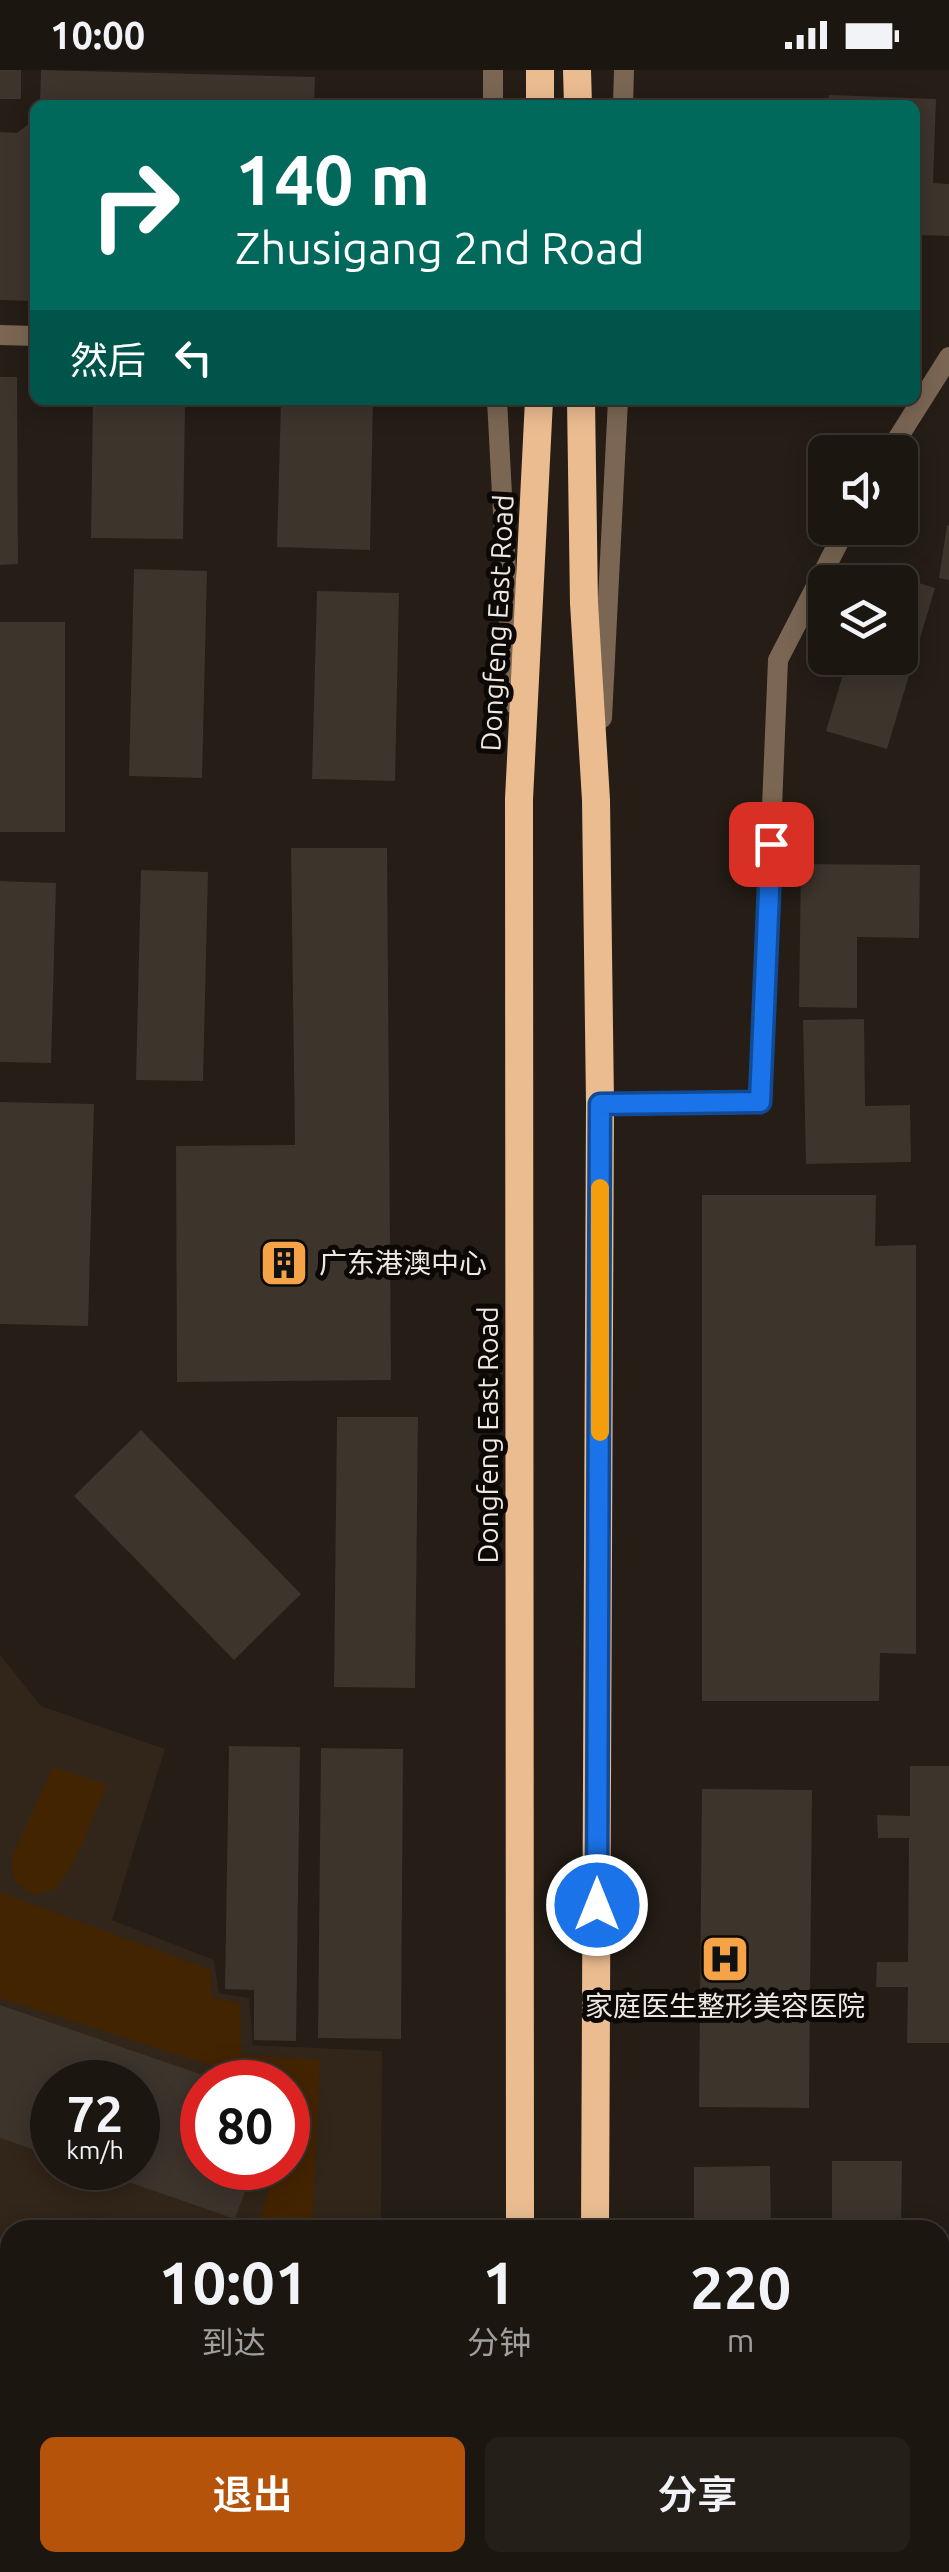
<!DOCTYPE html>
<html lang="zh">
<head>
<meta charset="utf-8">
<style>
  body { margin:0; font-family:Ubuntu,"Noto Sans SC",sans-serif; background:#251f19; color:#f1f3f6; height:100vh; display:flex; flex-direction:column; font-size:38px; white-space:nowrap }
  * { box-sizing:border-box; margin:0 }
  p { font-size:32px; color:#a09f9f }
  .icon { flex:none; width:55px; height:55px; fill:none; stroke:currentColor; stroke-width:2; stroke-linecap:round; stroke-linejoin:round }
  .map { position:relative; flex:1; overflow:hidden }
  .drawer { position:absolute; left:0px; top:2150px; width:950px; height:352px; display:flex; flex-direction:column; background:#1c1610; border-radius:30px 30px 0 0; box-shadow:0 5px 25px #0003,0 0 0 2px #3a3530 }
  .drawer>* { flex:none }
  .guide { position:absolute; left:30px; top:30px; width:890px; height:305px; border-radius:15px; box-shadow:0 5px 25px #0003,0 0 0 2px #3a3530; background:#00695c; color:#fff; overflow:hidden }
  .fabs { position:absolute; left:808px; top:365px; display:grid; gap:20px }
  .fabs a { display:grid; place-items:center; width:110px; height:110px; border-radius:15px; background:#1c1610; box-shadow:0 5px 25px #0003,0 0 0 2px #3a3530; font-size:50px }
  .speed { position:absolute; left:30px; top:1990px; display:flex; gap:20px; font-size:50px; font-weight:700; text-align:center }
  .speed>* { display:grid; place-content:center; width:130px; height:130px; border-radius:50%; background:#1c1610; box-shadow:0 5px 25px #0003,0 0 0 2px #3a3530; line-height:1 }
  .speed small { font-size:25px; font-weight:400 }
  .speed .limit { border:15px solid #d22; background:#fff; color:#111 }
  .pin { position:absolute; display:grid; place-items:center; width:85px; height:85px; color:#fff; margin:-42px; border-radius:20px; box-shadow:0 5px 15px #0006 }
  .me { position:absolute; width:110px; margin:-55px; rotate:0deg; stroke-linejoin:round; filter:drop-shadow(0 0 8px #0008) }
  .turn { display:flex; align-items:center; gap:35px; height:210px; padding:0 40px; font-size:45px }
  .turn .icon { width:130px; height:130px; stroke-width:2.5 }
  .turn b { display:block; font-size:70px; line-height:85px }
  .then { display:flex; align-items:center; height:95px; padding:0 40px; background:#0003; gap:20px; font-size:38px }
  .eta { display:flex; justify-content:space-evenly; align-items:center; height:170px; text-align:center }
  .eta b { font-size:60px; font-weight:600; line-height:70px }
  .primary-button { display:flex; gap:20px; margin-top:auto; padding:20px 40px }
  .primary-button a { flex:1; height:115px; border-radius:15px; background:#b45309; color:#fff; font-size:40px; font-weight:600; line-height:115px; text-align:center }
  .primary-button a+a { background:#251f19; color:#f1f3f6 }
  .status { display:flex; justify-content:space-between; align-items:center; height:70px; padding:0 50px; background:#1c1610; direction:ltr }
  .status svg { height:28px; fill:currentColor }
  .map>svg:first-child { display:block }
</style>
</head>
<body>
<div class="status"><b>10:00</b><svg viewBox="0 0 49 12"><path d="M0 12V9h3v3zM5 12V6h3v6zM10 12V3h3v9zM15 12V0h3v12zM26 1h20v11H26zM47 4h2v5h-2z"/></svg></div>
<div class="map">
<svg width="949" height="2502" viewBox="0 0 949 2502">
  <rect width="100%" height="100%" fill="#251d16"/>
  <path fill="#322519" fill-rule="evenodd" d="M0,1585L41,1636L165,1679L112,1850L214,1890L219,1923L249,1928L253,1975L382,1981L381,2160H10V2492H380V2502H0ZM52,2012H138V2098H52ZM202,2012H288V2098H202Z"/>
  <g fill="#432400">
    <path d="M53,1697L107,1715L73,1794L55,1819L32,1825L14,1810L11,1792L18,1773Z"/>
    <path d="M0,1822L210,1900L212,1928L240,1933L241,1985L320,1990L312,2160H257L275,2098H288V2012H264L0,1928Z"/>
  </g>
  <g fill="#3d342c">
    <rect x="0" y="0" width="21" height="29"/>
    <path d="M41,0L315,7L314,35H40Z"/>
    <path d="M829,25L936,29L933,113L949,114V166L915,165V35H828Z"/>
    <path d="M35,49V231L0,230V62L17,63Z"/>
    <path d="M0,307H17L18,494L0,495Z"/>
    <path d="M93,330H185L183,469L91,468Z"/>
    <path d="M281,330H373L370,480L277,477Z"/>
    <path d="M947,455L949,456V510L939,508Z"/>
    <path d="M134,499L207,501L202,708L129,706Z"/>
    <path d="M874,499L935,518L887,679L826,661L848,588H900V512H870Z"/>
    <path d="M317,521L399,523L395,711L312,709Z"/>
    <rect x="0" y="552" width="65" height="210"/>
    <path d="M291,778H387L391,1310L177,1312L176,1076L295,1075Z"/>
    <path d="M801,794L920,795L919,868L857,867V938L799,937Z"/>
    <path d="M141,800L208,802L203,1011L136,1010Z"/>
    <path d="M0,811L56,813L51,993L0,992Z"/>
    <path d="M864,949L865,1036L910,1035L911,1092L806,1094L803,950Z"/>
    <path d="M0,1032L94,1034L88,1256L0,1254Z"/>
    <path d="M702,1125H876L875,1176L916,1175V1584L880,1583L879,1631H702Z"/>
    <path d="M337,1347H418L415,1618L334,1617Z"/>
    <path d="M141,1360L301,1524L234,1590L74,1426Z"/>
    <path d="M229,1676L300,1677L296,1971L254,1970V1920L225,1919Z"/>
    <path d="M321,1678L403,1679L401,1969L318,1968Z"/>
    <path d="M910,1696H949V1973H907L908,1917H876L877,1892H908L909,1768H878L877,1745L910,1746Z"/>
    <path d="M702,1719L812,1720L809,2038L699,2037Z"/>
    <path d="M0,1935L223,2012H202V2098H253L235,2149L88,2098H138V2012H52V2086L0,2068Z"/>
    <path d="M832,2091H902L901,2160H832Z"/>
    <path d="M770,2096L771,2160H694V2097Z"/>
    <rect x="696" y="2492" width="77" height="10"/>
    <rect x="829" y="2492" width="69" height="10"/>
  </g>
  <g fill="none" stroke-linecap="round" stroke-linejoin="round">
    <g stroke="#766f69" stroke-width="6" stroke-dasharray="8 8" stroke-linecap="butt">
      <path d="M0,2440L8,2420"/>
      <path d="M461,2502V2492"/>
    </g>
    <g stroke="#7a6653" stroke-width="20">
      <path d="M0,265L35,266"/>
      <path d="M889,382L949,287"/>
      <path d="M600,1033L760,1032L778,590L846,458"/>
    </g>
    <g stroke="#7a6653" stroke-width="20">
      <path d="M493,35V0"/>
      <path d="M623,35L624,0"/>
      <path d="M497,330L513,633"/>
      <path d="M602,648L618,330"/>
      <path d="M638,2492L639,2502"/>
    </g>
    <g stroke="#ebbc90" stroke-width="28">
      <path d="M540,0V35"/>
      <path d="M577,0L578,35"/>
      <path d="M581,330L584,533L596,730L600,1033L595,2160"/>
      <path d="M520,2160L519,729L539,330"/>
      <path d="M518,2492V2502"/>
      <path d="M594,2492V2502"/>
    </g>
  </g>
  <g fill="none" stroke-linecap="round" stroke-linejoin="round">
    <g stroke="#114b97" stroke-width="25">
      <path id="route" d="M597,1835L600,1034L760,1032L771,774"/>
    </g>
    <use href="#route" stroke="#1a73e8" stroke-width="18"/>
    <path stroke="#f59e0b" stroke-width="18" d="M600,1362V1118"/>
  </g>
  <defs>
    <g id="building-square" transform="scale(2.5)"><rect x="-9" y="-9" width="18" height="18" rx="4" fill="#f6a246" stroke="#0b0806"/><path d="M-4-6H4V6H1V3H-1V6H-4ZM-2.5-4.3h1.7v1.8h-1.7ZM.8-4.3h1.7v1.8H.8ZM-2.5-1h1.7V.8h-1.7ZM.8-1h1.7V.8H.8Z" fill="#111"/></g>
    <g id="hospital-square" transform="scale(2.5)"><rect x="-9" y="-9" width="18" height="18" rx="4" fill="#f6a246" stroke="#0b0806"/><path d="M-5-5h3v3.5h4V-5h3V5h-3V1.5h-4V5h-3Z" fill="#111"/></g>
  </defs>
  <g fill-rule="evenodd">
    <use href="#building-square" x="284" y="1193"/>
    <use href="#hospital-square" x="725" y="1889"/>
  </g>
  <g text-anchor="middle" stroke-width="10" stroke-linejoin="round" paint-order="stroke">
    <g font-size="28" fill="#eee8e3" stroke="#0b0806">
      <text transform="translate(497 553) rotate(-87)" y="10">Dongfeng East Road</text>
      <text transform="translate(488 1365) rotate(-90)" y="10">Dongfeng East Road</text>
    </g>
    <g font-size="28" fill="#eee8e3" stroke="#0b0806" text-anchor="start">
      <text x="319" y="1203">广东港澳中心</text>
      <text x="725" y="1946" text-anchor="middle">家庭医生整形美容医院</text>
    </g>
  </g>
</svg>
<div class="fabs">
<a><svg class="icon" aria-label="sound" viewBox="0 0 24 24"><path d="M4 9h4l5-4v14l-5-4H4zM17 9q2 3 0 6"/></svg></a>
<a><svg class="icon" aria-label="layers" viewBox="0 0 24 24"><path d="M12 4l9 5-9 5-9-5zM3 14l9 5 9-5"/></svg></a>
</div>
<div class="speed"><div>72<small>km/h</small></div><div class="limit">80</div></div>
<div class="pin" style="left:771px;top:774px;background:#d93025"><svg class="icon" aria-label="arrive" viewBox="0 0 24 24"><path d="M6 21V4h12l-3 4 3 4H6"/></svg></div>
<svg class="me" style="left:597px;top:1835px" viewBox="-20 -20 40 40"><circle r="17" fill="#1a73e8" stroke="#fff" stroke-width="3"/><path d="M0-11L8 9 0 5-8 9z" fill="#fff"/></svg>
<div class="guide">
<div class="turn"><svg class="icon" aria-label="right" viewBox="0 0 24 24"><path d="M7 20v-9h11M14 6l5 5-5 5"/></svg><div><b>140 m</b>Zhusigang 2nd Road</div></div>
<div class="then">然后<svg class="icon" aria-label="left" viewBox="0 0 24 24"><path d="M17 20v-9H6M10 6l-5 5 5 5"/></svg></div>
</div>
<section class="drawer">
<div class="eta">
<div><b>10:01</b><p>到达</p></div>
<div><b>1</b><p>分钟</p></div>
<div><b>220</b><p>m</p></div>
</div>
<div class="primary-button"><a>退出</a><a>分享</a></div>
</section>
</div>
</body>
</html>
